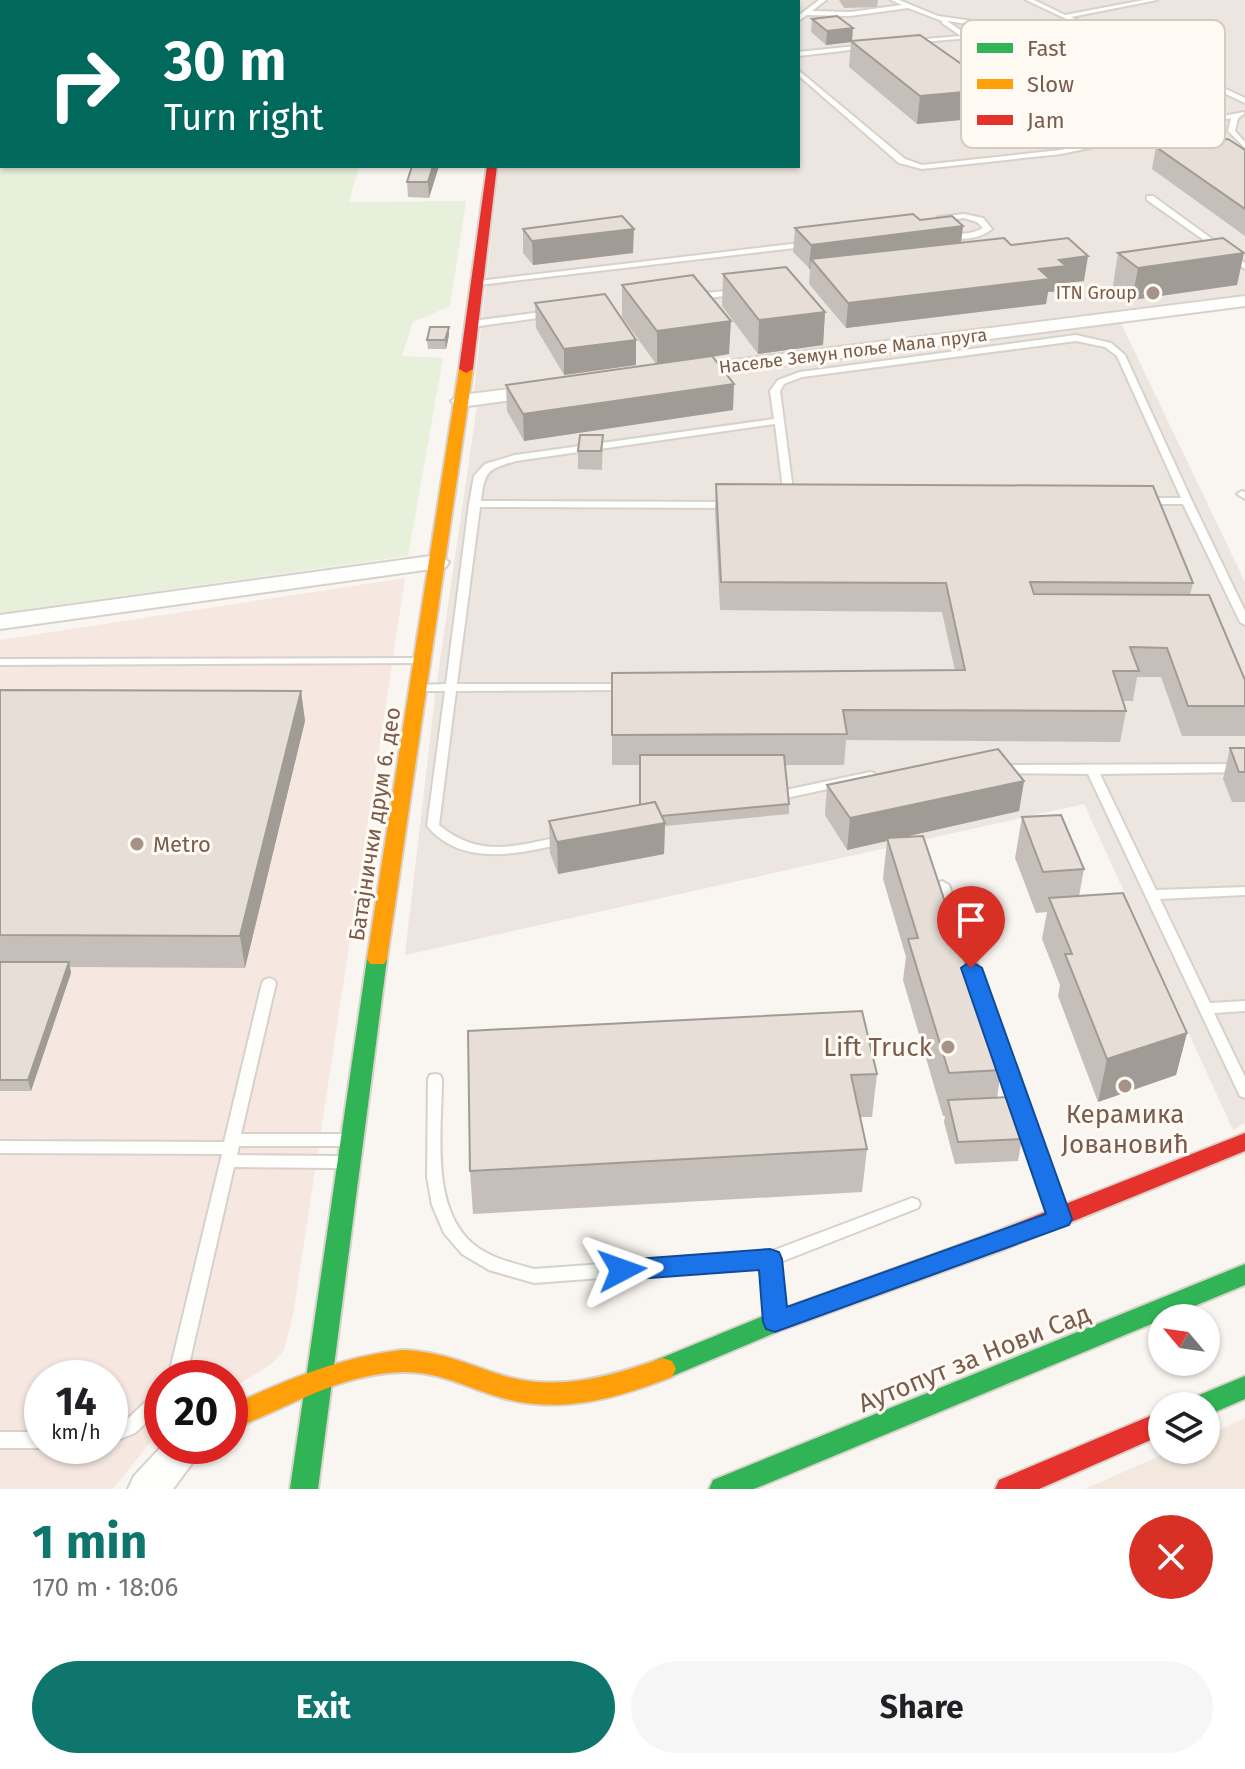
<!DOCTYPE html>
<html lang="en">
<head>
<meta charset="utf-8">
<style>
  body { margin:0; font-family:"Fira Sans",sans-serif; background:#f6f6f6; color:#202124; height:100vh; display:flex; flex-direction:column; font-size:30px; white-space:nowrap }
  * { box-sizing:border-box; margin:0 }
  p { font-size:26px; color:#757577 }
  .icon { flex:none; width:44px; height:44px; fill:none; stroke:currentColor; stroke-width:2; stroke-linecap:round; stroke-linejoin:round }
  .map { position:relative; height:1489px; overflow:hidden }
  .drawer { display:flex; flex-direction:column; background:#fff; flex:1 }
  .drawer>* { flex:none }
  .guide { position:absolute; left:0px; top:0px; width:800px; height:168px; box-shadow:0 2px 6px #0004; background:#00695c; color:#fff; overflow:hidden }
  .needle { width:52px; rotate:299deg }
  .tools { position:absolute; left:1148px; top:1304px; display:grid; gap:16px }
  .tools a { display:grid; place-items:center; width:72px; height:72px; border-radius:50%; background:#fff; box-shadow:0 2px 6px #0004; font-size:40px }
  .speed { position:absolute; left:24px; top:1360px; display:flex; gap:16px; font-size:40px; font-weight:700; text-align:center }
  .speed>* { display:grid; place-content:center; width:104px; height:104px; border-radius:50%; background:#fff; box-shadow:0 2px 6px #0004; line-height:1 }
  .speed small { font-size:20px; font-weight:400 }
  .speed .limit { border:12px solid #d22; background:#fff; color:#111 }
  .pin { position:absolute; display:grid; place-items:center; width:68px; height:68px; color:#fff; margin:-82px -34px; border-radius:50% 50% 50% 0; rotate:-45deg; box-shadow:0 0 8px #0007 }
  .pin .icon { rotate:45deg }
  .me { position:absolute; width:88px; margin:-44px; rotate:86deg; stroke-linejoin:round; filter:drop-shadow(0 0 6px #0008) }
  .turn { display:flex; align-items:center; gap:28px; height:168px; padding:0 32px; font-size:36px }
  .turn .icon { width:104px; height:104px; stroke-width:2.5 }
  .turn b { display:block; font-size:56px; line-height:68px }
  .round { display:grid; place-items:center; flex:none; width:84px; height:84px; border-radius:42px; background:#f6f6f6 }
  .head { display:flex; align-items:center; justify-content:space-between; height:136px; padding:0 32px }
  h1 { font-size:48px; font-weight:700; line-height:60px; color:#0f766e }
  .primary-button { display:flex; gap:16px; margin-top:auto; padding:16px 32px }
  .primary-button a { flex:1; height:92px; border-radius:48px; background:#0f766e; color:#fff; font-size:32px; font-weight:700; line-height:92px; text-align:center }
  .primary-button a+a { background:#f6f6f6; color:#202124 }
  .map>svg:first-child { display:block }
</style>
</head>
<body>
<div class="map">
<svg width="1245" height="1489" viewBox="0 0 1245 1489">
  <rect width="100%" height="100%" fill="#f9f5f0"/>
  <path fill="#f2e8de" d="M1245,1418V1489H1085L1173,1450H1206V1436Z"/>
  <path fill="#f6e8e1" fill-rule="evenodd" d="M405,578L293,1315L284,1350L273,1363L230,1390V1378H162V1428L113,1489H0V640ZM42,1378H110V1446H42Z"/>
  <g fill="#ede5e0">
    <path d="M0,0H481L2,2L0,77Z"/>
    <path d="M617,0H1245V294L474,391L499,166H798V2H606Z"/>
    <path d="M1118,317L1245,582V1123L1233,1130L1084,804L405,955L436,688L477,406Z"/>
  </g>
  <path fill="#e7f0db" d="M0,102L2,166H359L349,202L466,201L450,306L413,322L402,356L443,358L408,556L0,613Z"/>
  <g fill="none" stroke-linecap="round" stroke-linejoin="round">
    <g stroke="#d7d1cb" stroke-width="4">
      <g id="lane">
        <path d="M24,0H30L28,2H22Z"/>
        <path d="M404,0H411L413,2H406Z"/>
        <path d="M819,0H826L812,11L850,12L902,5L891,0H899L938,16L1043,31L1074,53L1069,54L1039,34L947,21L969,36V38L911,43V41L913,40L961,36L942,23V21L908,8L850,16L807,15L798,21V16Z"/>
        <path d="M1026,0H1034L1065,15L1144,0H1157L1071,17L1245,98V103Z"/>
        <rect x="0" y="44" width="2" height="4"/>
        <path d="M866,45L869,47L868,48L798,56V52Z"/>
        <path d="M2,57V61L0,62V58Z"/>
        <path d="M798,70L905,159L922,165L1061,150L1190,122L1124,85V83L1126,82L1197,121L1244,112V114L1238,118L1235,131L1245,142V148L1228,131L1231,118L1061,154L922,169L899,163L798,75Z"/>
        <path d="M1147,196H1153L1245,263V269L1147,200Z"/>
        <path d="M964,214L983,218L992,229C974,243 948,242 932,225L938,217ZM964,218L977,222L983,228C968,236 954,236 940,225L943,221Z"/>
        <path d="M809,242L813,244L812,246L479,285L475,283L479,281Z"/>
        <path d="M736,290L740,292L739,294L694,300L690,297L694,294Z"/>
        <path d="M549,311L552,312V316L473,327L469,324L473,321Z"/>
        <path d="M1076,335L1111,343L1125,355L1192,501L1245,611V625L1240,622L1183,504H1145L1140,501L1145,498H1181L1117,356L1105,347L1076,341L802,377L784,384L780,391L794,498L793,500L789,501L784,498L775,424L516,461C487,470 485,470 481,501L731,502L736,505L731,508L480,507L457,684H628L634,687L628,690L456,691L439,825C480,859 516,846 563,836L569,840L563,844C516,854 462,867 427,826L445,691H419L413,688L419,685L446,684L469,504L474,476L485,464L515,455L774,419L770,391L778,380L800,372Z"/>
        <path d="M1242,491L1245,492V499L1237,494Z"/>
        <path d="M420,658L426,661L424,663L0,665V659Z"/>
        <path d="M1245,764V772L1100,774L1156,890L1245,887V895L1160,899L1210,1003L1245,1001V1011L1214,1013L1245,1077V1098L1240,1096L1238,1092L1088,774L1000,773L994,769L1000,765Z"/>
        <path d="M870,772L874,773L876,776L874,779L786,798L780,794L786,790Z"/>
        <path d="M942,881L949,885L1067,1216L1065,1220L1059,1222L1053,1220L1051,1216L935,885Z"/>
        <path d="M269,978L274,980L276,983L241,1134H344L349,1136L352,1140L349,1144L344,1146H239L237,1155L337,1156L342,1158L345,1162L342,1166L337,1168L234,1167L186,1378H168L222,1154L0,1153V1141L224,1142L262,983L264,980Z"/>
        <path d="M435,1074L440,1075L442,1079C442,1130 430,1206 472,1243C489,1258 513,1263 534,1269L769,1252L912,1198L918,1200L920,1204L918,1208L778,1263L783,1316L781,1321L775,1323L769,1321L767,1316L762,1266L534,1283L489,1270L462,1254L444,1233L432,1205L427,1177L428,1079L430,1075Z"/>
        <path d="M162,1389V1408L135,1433L110,1443V1427L123,1423L156,1392Z"/>
        <path d="M0,1432H42V1446H47L42,1448H0Z"/>
      </g>
    </g>
    <g stroke="#d7d1cb" stroke-width="4">
      <g id="street">
        <path d="M1245,296V306L687,378L677,372L687,366Z"/>
        <path d="M541,385L551,391L548,395L461,407L451,401L461,395Z"/>
        <path d="M438,555L449,562L446,567L0,629V615Z"/>
        <path d="M162,1446H205L173,1489H128L134,1476Z"/>
      </g>
    </g>
    <g stroke="#d9d2cb" stroke-width="4">
      <g id="fast">
        <path d="M377,952L384,954L387,959L318,1489H290L367,959L370,954Z"/>
        <path d="M996,1232L1005,1235L1008,1242L1005,1249L784,1329L663,1380L654,1377L650,1369L654,1361L766,1315Z"/>
        <path d="M1245,1264V1285L754,1489H709L713,1480Z"/>
        <path d="M1245,1376V1399L1206,1416V1406H1188L1192,1398Z"/>
      </g>
    </g>
    <g stroke="#d9d2cb" stroke-width="4">
      <g id="slow">
        <rect x="0" y="93" width="2" height="6"/>
        <path d="M466,365L473,369L387,959L384,964H370L367,959L459,369Z"/>
        <path d="M402,1350C438,1351 465,1363 498,1374C555,1393 609,1377 663,1358L672,1361L676,1369L672,1377C615,1399 559,1415 499,1397C466,1387 440,1372 404,1372C340,1373 288,1408 230,1430V1406C286,1380 341,1357 402,1350Z"/>
      </g>
    </g>
    <g stroke="#d9d2cb" stroke-width="4">
      <g id="jam">
        <path d="M487,166H497L473,369L466,373L459,369Z"/>
        <path d="M1245,1133V1151L1005,1249L996,1252L987,1249L984,1242L987,1235Z"/>
        <path d="M1162,1411V1435L1039,1489H995L999,1480Z"/>
      </g>
    </g>
    <use href="#lane" fill="#fefefd" fill-rule="evenodd"/>
    <use href="#street" fill="#fefefd" fill-rule="evenodd"/>
    <use href="#fast" fill="#30b455" fill-rule="evenodd"/>
    <use href="#slow" fill="#ff9f0a" fill-rule="evenodd"/>
    <use href="#jam" fill="#e5322d" fill-rule="evenodd"/>
  </g>
  <g fill="#c6bfb9">
    <path d="M238,0H354L355,2H239Z"/>
    <path d="M361,0H393L394,2H361Z"/>
    <path d="M839,0H878L877,7L844,8Z"/>
    <path d="M812,19L852,41L997,89L994,117L917,124L849,67L851,42L826,45L811,32Z"/>
    <path d="M994,24L1024,42L1002,45L993,39L994,32H995L993,30Z"/>
    <path d="M1009,51L1142,94L1138,122L1077,129L1006,78Z"/>
    <path d="M1156,147L1245,150V236L1152,169Z"/>
    <path d="M439,166L429,198L408,197L407,182Z"/>
    <path d="M920,220L963,226L961,242L1011,245L1084,281L1064,283L1063,291L1048,292L1046,304L846,328L809,284L810,269L793,252L795,228Z"/>
    <path d="M523,229L633,253L533,265L523,253Z"/>
    <path d="M1118,253L1237,285L1132,300L1113,285Z"/>
    <path d="M723,274L825,312L823,345L758,354L722,306Z"/>
    <path d="M622,285L729,354L713,357L733,410L524,441L507,411L506,385L656,364L622,317Z"/>
    <path d="M535,303L636,340V365L564,375L536,328Z"/>
    <path d="M449,327V335L446,349H428L427,340Z"/>
    <path d="M603,435L602,470L578,469V451Z"/>
    <path d="M716,484L1193,583L1190,595L1245,680V736H1182L1161,677H1137L1133,701H1122L1126,711L1120,742L846,740L844,765H785L789,804V814L665,826L664,854L558,874L550,853L549,821L640,805V765H612V673L955,671L942,612L720,610L715,511Z"/>
    <path d="M0,690L301,691L305,721L245,968L70,967L71,973L31,1091H0Z"/>
    <path d="M1230,748H1245V802H1232L1223,779Z"/>
    <path d="M1024,781L1019,811L903,837L1001,1070L997,1098L1022,1139L1018,1161L955,1164L944,1122L945,1116H943L903,980L906,957L883,879L887,841L847,850L825,815L827,785Z"/>
    <path d="M1022,817L1084,869L1079,896L1187,1033L1176,1075L1098,1102L1058,996L1060,985L1042,939L1047,912L1036,913L1015,858Z"/>
    <path d="M468,1031L877,1074L872,1117H860L867,1149L862,1192L473,1214L470,1171Z"/>
  </g>
  <g fill="#a19b96">
    <path d="M253,0H263L264,2H253Z"/>
    <path d="M282,0H355V2H270Z"/>
    <path d="M374,0H393L394,2H374Z"/>
    <path d="M853,28L852,42L826,45L827,31Z"/>
    <path d="M1025,36L1024,42L1002,45L1003,38Z"/>
    <path d="M997,89L994,117L917,124L920,96Z"/>
    <path d="M1142,94L1138,122L1077,129L1081,100Z"/>
    <path d="M433,166H439L429,198L428,182Z"/>
    <path d="M963,226L960,250L811,259L810,269H809L811,245Z"/>
    <path d="M634,229L633,253L533,265L532,241Z"/>
    <path d="M1244,253L1237,285L1132,300L1138,268Z"/>
    <path d="M1088,256L1084,281L1064,283L1063,291L1048,292L1046,304L846,328L848,303L1039,269L1059,260Z"/>
    <path d="M825,312L823,345L758,354L759,320Z"/>
    <path d="M731,321L729,354L657,365V331Z"/>
    <path d="M449,327V335L446,349L445,340Z"/>
    <path d="M636,340V365L564,375V349Z"/>
    <path d="M734,384L733,410L524,441L523,414Z"/>
    <path d="M301,691L305,721L245,968L240,936Z"/>
    <path d="M1024,781L1019,811L847,850L850,818Z"/>
    <path d="M665,823L664,854L558,874L557,842Z"/>
    <path d="M69,962L71,973L31,1091L28,1080Z"/>
    <path d="M1187,1033L1176,1075L1098,1102L1107,1059Z"/>
  </g>
  <g fill="#e6ded7" stroke="#a19b96" stroke-width="2">
    <path d="M321,0H355L343,2H309Z"/>
    <path d="M837,16L853,28L827,31L812,19Z"/>
    <path d="M920,35L997,89L920,96L851,41Z"/>
    <path d="M1228,139L1245,150V209L1156,147Z"/>
    <path d="M412,166H433L428,182H407Z"/>
    <path d="M913,214L920,220L952,216L963,226L811,245L795,228Z"/>
    <path d="M622,216L634,229L532,241L523,229Z"/>
    <path d="M1004,238L1011,245L1068,238L1088,256L1059,260L1066,266L1039,269L1050,279L848,303L811,259Z"/>
    <path d="M1223,238L1244,253L1138,268L1118,253Z"/>
    <path d="M786,267L825,312L759,320L723,274Z"/>
    <path d="M693,275L731,321L657,331L622,285Z"/>
    <path d="M605,294L636,340L564,349L535,303Z"/>
    <path d="M430,327H449L445,340H427Z"/>
    <path d="M712,356L734,384L523,414L506,385Z"/>
    <path d="M580,435H603L601,451H578Z"/>
    <path d="M716,484L1153,486L1193,583L1030,582L1034,594L1209,595L1245,680V706H1188L1167,648L1130,647L1139,671H1113L1126,711L843,710L847,734L612,735V673L965,670L946,583L721,582Z"/>
    <path d="M0,690L301,691L240,936L0,935Z"/>
    <path d="M1230,748H1245V772H1239Z"/>
    <path d="M998,749L1024,781L850,818L827,785Z"/>
    <path d="M640,755H784L789,804L661,816L655,802L640,805Z"/>
    <path d="M655,802L665,823L557,842L549,821Z"/>
    <path d="M1061,815L1084,869L1043,872L1022,817Z"/>
    <path d="M923,836L1001,1070L949,1073L908,939L918,938L887,838Z"/>
    <path d="M1123,893L1187,1033L1107,1059L1065,954H1072L1049,898Z"/>
    <path d="M0,962H69L28,1080H0Z"/>
    <path d="M862,1011L877,1074L851,1075L867,1149L470,1171L468,1031Z"/>
    <path d="M1009,1097L1022,1139L958,1142L948,1100Z"/>
  </g>
  <path fill="#1a73e8" stroke="#114b97" stroke-width="2" d="M971,961L982,968L1072,1219L1069,1225L775,1332L766,1329L763,1322L759,1270L622,1280L614,1277L610,1270L614,1262L622,1260L770,1249L779,1252L782,1259L787,1307L1046,1214L961,968Z"/>
  <g fill="#a69286" stroke="#fffaf3" stroke-width="3">
    <circle cx="1153" cy="293" r="8"/>
    <circle cx="137" cy="844" r="8"/>
    <circle cx="948" cy="1047" r="8"/>
    <circle cx="1125" cy="1086" r="8"/>
  </g>
  <g text-anchor="middle" stroke-width="6" stroke-linejoin="round" paint-order="stroke">
    <g font-size="18" fill="#7a5c4d" stroke="#fffaf3" text-anchor="end">
      <text x="1137" y="299">ITN Group</text>
    </g>
    <g font-size="18" fill="#7a5c4d" stroke="#fffaf3">
      <text transform="translate(853 351) rotate(-7)" y="6">Насеље Земун поље Мала пруга</text>
    </g>
    <g font-size="22" fill="#7a5c4d" stroke="#fffaf3">
      <text transform="translate(374 824) rotate(-81)" y="8">Батајнички друм 6. део</text>
    </g>
    <g font-size="22" fill="#7a5c4d" stroke="#fffaf3" text-anchor="start">
      <text x="153" y="852">Metro</text>
    </g>
    <g font-size="26" fill="#7a5c4d" stroke="#fffaf3" text-anchor="end">
      <text x="932" y="1056">Lift Truck</text>
      <text x="1125" y="1123" text-anchor="middle">Керамика<tspan x="1125" dy="30">Јовановић</tspan></text>
    </g>
    <g font-size="26" fill="#7a5c4d" stroke="#fffaf3">
      <text transform="translate(974 1358) rotate(-22)" y="9">Аутопут за Нови Сад</text>
    </g>
  </g>
  <rect x="961" y="20" width="264" height="128" rx="12" fill="#fffaf3" stroke="#d7cbc1" stroke-width="2"/>
  <rect x="977" y="43" width="36" height="10" fill="#30b455"/>
  <rect x="977" y="79" width="36" height="10" fill="#ff9f0a"/>
  <rect x="977" y="115" width="36" height="10" fill="#e5322d"/>
  <g font-size="22" fill="#7a5c4d">
    <text x="1027" y="56">Fast</text>
    <text x="1027" y="92">Slow</text>
    <text x="1027" y="128">Jam</text>
  </g>
</svg>
<div class="tools">
<a><svg class="needle" viewBox="-14 -14 28 28"><path d="M0-13l5 13h-10z" fill="#e53935"/><path d="M0 13l5-13h-10z" fill="#757577"/></svg></a>
<a><svg class="icon" aria-label="layers" viewBox="0 0 24 24"><path d="M12 4l9 5-9 5-9-5zM3 14l9 5 9-5"/></svg></a>
</div>
<div class="speed"><div>14<small>km/h</small></div><div class="limit">20</div></div>
<div class="pin" style="left:971px;top:968px;background:#d93025"><svg class="icon" aria-label="arrive" viewBox="0 0 24 24"><path d="M6 21V4h12l-3 4 3 4H6"/></svg></div>
<svg class="me" style="left:622px;top:1270px" viewBox="-20 -20 40 40"><path d="M0-17L14 15 0 8-14 15z" fill="#1a73e8" stroke="#fff" stroke-width="4"/></svg>
<div class="guide">
<div class="turn"><svg class="icon" aria-label="right" viewBox="0 0 24 24"><path d="M7 20v-9h11M14 6l5 5-5 5"/></svg><div><b>30 m</b>Turn right</div></div>
</div>
</div>
<section class="drawer">
<div class="head"><div><h1>1 min</h1><p>170 m · 18:06</p></div><a class="round" style="background:#d93025;color:#fff"><svg class="icon" aria-label="close" viewBox="0 0 24 24"><path d="M6 6l12 12M18 6L6 18"/></svg></a></div>
<div class="primary-button"><a>Exit</a><a>Share</a></div>
</section>
</body>
</html>
